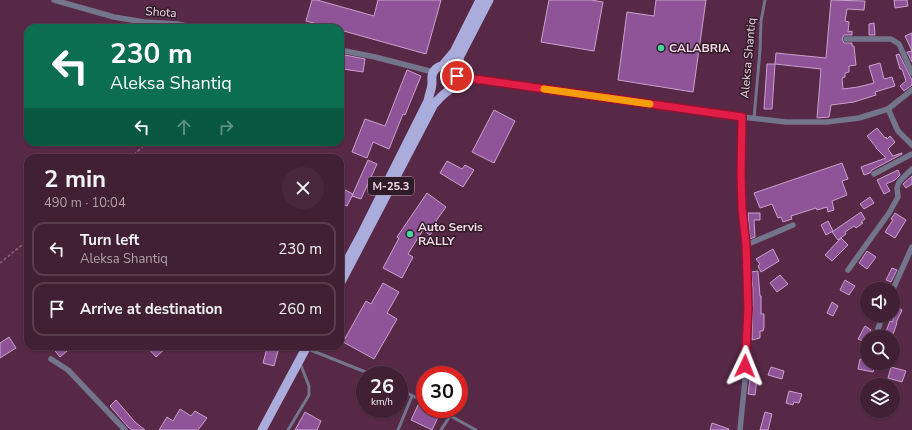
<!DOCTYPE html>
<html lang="en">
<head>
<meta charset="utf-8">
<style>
  body { margin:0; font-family:"Nunito Sans",sans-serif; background:#48273c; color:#f1f3f6; height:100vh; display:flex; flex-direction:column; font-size:15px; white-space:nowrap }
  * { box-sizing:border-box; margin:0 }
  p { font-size:13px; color:#aea2ac }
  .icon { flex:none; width:22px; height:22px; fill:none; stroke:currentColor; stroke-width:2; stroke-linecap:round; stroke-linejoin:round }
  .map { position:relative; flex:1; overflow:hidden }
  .panel { position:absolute; left:24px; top:154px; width:320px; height:196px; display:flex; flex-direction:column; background:#411f34; border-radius:12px; box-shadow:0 1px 3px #0004,0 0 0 1px #5a3d4f }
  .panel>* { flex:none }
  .hud { position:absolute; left:24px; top:24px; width:320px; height:122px; border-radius:12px; box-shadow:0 1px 3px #0004,0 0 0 1px #5a3d4f; background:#0b6e4f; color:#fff; overflow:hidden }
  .buttons { position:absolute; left:860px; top:282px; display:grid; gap:8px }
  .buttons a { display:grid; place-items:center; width:40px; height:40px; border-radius:50%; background:#411f34; box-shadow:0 1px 3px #0004,0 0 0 1px #5a3d4f; font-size:20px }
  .speed { position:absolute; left:356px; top:366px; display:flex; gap:8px; font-size:20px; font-weight:700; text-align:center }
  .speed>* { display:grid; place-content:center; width:52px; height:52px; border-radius:50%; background:#411f34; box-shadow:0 1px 3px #0004,0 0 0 1px #5a3d4f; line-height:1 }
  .speed small { font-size:10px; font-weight:400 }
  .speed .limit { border:6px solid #d22; background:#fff; color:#111 }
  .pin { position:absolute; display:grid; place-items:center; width:34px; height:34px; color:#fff; margin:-17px; border:2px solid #fff; border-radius:50%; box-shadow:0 1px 4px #0007 }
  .me { position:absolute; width:44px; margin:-22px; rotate:2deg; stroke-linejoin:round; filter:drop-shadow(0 0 3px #0008) }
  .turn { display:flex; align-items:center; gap:14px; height:84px; padding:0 20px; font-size:18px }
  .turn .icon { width:52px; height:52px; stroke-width:2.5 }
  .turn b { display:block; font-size:28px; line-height:34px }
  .lanes { display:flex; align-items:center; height:38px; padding:0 20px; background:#0003; justify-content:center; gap:20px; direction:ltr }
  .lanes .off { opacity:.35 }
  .round { display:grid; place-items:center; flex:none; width:42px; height:42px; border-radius:21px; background:#48273c }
  .headline { display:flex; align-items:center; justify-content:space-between; height:68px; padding:0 20px }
  h1 { font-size:24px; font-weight:700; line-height:30px }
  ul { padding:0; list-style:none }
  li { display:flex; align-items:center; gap:12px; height:54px; margin:0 8px 6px; padding:0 12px; border:2px solid #5a3d4f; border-radius:12px }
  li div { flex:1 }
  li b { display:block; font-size:15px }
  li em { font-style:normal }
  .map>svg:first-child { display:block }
</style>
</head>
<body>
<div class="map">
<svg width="912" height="430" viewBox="0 0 912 430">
  <rect width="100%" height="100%" fill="#572946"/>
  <g fill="#8f5497" stroke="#caa1cf">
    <path d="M312,0H317L374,16L378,0H441L426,54L340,30V28H332L306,21Z"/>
    <path d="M549,0H591L603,2L594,51L541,42Z"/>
    <path d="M656,0H706L693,92L618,80L627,12L654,16Z"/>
    <path d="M831,0L865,1L864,10L847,9L845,21L849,22L848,32L852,31V35H844L842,39L844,43H852V46H854L856,65L849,66V72L845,73V77L842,78L843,89L858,87L874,83L869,66L880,63L884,79L892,77L895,86L875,92L876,95L854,102L831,105L829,117L817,118L821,69L775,64L776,53L826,58Z"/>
    <path d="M894,0H907L908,6L895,8Z"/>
    <path d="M874,23L875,35H869V24Z"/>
    <path d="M912,33V62L907,52L912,51L905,36Z"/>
    <path d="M899,54L912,80V85L904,91L900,86L906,81L902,69H900L896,55Z"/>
    <path d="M345,55L365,59L363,72L343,69Z"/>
    <path d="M767,64H775L772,109H764Z"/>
    <path d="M407,70L421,76L405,115L403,114L389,149L373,142L367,158L352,152L365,119L385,126Z"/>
    <path d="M494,110L515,121L494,163L472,152Z"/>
    <path d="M877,128L885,138L886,137L887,139L890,136L895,142L888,149L893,156L902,153V154L872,170L870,173L864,175L861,167L886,158L876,148V147L867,136Z"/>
    <path d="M368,160L377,164L361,199L352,196Z"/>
    <path d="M447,161L462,169L465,165L474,170L463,187L440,173Z"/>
    <path d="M842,163L848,179L842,181L847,195L832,201L834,210L828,212L827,207L817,210L816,208L791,216L792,219L783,222L781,217L778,218L772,204L760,208L754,193Z"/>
    <path d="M898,170L900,175L895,180L886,184L890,191L884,194L877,180Z"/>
    <path d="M912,176V184L906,188L903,184Z"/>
    <path d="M343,189L353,194L347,206L340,203V196Z"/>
    <path d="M427,193L446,207L436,221L438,223L430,235L423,230L408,254L413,257L402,278L383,268L399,238L397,237Z"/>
    <path d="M870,197L874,203L864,209L860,204Z"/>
    <path d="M861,212L865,219L861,222L863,223L856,228L854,226L845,232L846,234L838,240L832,232Z"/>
    <path d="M748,213H760V220H754L755,237L750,239Z"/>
    <path d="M895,213L906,220L895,238L885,232L893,220L891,219Z"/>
    <path d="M828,221L833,231L826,235L821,225Z"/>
    <path d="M841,238L848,245L832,261L825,255Z"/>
    <path d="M773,249L779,261L761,272L758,266L760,264L756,259Z"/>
    <path d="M867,251L876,257L867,269L859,263Z"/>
    <path d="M892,268L897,270L891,282L886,280Z"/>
    <path d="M758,271L760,296H761V314H764V327L763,331H760V338L752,340L753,289L751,272Z"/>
    <path d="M780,275L788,284L777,292L770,283Z"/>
    <path d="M845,280L855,286L849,295L840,290Z"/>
    <path d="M383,283L399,292L387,313L397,319L374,359L343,342L366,301L371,304Z"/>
    <path d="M832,302L838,306L833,316L827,313Z"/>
    <path d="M893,305L902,310L896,323H897L892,337H884L890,321L893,322Z"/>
    <path d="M865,326L871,330L865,342L858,339Z"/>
    <path d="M9,337L16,348L0,358V343Z"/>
    <path d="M51,346H73L60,357Z"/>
    <path d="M146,346H168L156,357Z"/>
    <path d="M267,348L278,351L274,366L263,363Z"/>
    <path d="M860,359L867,361V363H876L873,372L858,369Z"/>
    <path d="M771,367L784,371L782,379L768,375Z"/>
    <path d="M891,367L906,371L902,382L888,378Z"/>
    <path d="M750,379H757L755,395L748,394Z"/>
    <path d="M789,391L802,394L799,403L794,402L793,405L786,403Z"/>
    <path d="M116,400L135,422L145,430H132L128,427L110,406Z"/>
    <path d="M419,403L425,406V409H432L440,413L432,430L411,420Z"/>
    <path d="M180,409L191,416L195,411L207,418L198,430H159L167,417L173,421Z"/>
    <path d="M305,412L321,421L317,430H295Z"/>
    <path d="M765,412L772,414L768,430H760Z"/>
    <path d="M712,423L729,429L728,430H710Z"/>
  </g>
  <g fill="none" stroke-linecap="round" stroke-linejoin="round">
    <g stroke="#8b637c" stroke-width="1.5" stroke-dasharray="3 2" stroke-linecap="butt">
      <path d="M130,158L148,142"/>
      <path d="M0,263L28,240"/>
    </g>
    <g stroke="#73758c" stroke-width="3">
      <path d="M754,118L760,50L761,21L765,0"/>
      <path d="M308,349L373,375"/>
      <path d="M399,389L425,402"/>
      <path d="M438,409L476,430"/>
      <path d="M288,430L309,395V386L300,363"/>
      <path d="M398,430L412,396"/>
      <path d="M441,430L450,416"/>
    </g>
    <g stroke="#73758c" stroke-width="5.5">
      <path d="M54,0L114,17L144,22L177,24L197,28"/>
      <path d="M846,39H891L899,44L912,73"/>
      <path d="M340,50L375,57L433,72"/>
      <path d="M457,76L468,78L742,117L786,122H827L859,118L888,109L912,90"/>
      <path d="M888,109L898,131L912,145"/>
      <path d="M874,174L912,154"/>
      <path d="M746,245L793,225"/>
      <path d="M848,270L889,213L898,197L897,188L899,182L912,169"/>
      <path d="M893,289L912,247"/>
      <path d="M875,337L883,315"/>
      <path d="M51,359L68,370L125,430"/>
      <path d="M740,430L745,380L748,309L746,245L743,209L741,173L742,117"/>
    </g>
    <g stroke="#aaacdb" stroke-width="9">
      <path d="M443,65L454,52L480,0"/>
      <path d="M456,72L460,56L489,0"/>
      <path d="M340,274L361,235L428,101C429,95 432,88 432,83C432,78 431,75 434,71C442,59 462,69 456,83C455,87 451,88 448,91C443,94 438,100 434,104L340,284"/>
      <path d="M262,430L307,346"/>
    </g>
  </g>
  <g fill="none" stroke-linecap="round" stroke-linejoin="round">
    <g stroke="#92132f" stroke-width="10">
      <path id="route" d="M457,76L468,78L742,117L741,173L742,209L746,245L748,309L745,366"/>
    </g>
    <use href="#route" stroke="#e11d48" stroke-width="7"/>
    <path stroke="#f59e0b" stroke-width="7" d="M544,89L650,104"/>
  </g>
  <g fill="#49d49c" stroke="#301b28" stroke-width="1.5">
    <circle cx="661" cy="48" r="4"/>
    <circle cx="410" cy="234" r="4"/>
  </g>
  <g text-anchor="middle" stroke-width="3" stroke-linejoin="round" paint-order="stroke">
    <rect fill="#301b28" stroke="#bba0b0" stroke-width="1" x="368" y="177" width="46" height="18" rx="3"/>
    <g font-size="11" font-weight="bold" fill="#f7d9ea">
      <text x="391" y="190">M-25.3</text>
    </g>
    <g font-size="12" fill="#f7d9ea" stroke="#301b28">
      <text transform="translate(161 12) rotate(4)" y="4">Shota</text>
      <text transform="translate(748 58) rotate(-85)" y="4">Aleksa Shantiq</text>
    </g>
    <g font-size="12" font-weight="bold" fill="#f7d9ea" stroke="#301b28" text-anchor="start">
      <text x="669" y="52">CALABRIA</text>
      <text x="418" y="231">Auto Servis<tspan x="418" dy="14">RALLY</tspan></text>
    </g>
  </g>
</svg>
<div class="buttons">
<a><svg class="icon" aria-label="sound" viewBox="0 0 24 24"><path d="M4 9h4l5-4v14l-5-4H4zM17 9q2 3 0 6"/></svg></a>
<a><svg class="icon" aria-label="search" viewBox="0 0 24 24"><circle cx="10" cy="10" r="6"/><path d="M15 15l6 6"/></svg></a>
<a><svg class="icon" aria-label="layers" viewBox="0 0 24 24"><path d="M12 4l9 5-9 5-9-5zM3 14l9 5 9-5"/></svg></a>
</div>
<div class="speed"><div>26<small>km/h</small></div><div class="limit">30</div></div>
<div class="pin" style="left:457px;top:76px;background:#d93025"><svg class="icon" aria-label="arrive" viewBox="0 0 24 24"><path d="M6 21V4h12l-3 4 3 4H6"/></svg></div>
<svg class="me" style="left:745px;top:366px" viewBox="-20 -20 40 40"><path d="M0-17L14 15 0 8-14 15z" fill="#e11d48" stroke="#fff" stroke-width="4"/></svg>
<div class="hud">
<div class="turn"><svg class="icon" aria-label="left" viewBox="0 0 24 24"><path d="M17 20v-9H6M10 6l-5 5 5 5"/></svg><div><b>230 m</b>Aleksa Shantiq</div></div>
<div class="lanes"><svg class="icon" aria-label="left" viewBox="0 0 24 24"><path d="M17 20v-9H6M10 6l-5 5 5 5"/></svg><svg class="icon off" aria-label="ahead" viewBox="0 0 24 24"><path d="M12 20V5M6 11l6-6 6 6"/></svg><svg class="icon off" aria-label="right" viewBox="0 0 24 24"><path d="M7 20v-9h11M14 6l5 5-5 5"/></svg></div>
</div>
<section class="panel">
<div class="headline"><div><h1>2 min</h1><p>490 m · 10:04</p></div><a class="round"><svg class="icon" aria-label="close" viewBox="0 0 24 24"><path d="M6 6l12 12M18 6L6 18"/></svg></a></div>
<ul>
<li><svg class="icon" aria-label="left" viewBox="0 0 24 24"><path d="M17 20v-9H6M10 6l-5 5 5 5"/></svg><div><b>Turn left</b><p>Aleksa Shantiq</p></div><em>230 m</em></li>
<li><svg class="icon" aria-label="arrive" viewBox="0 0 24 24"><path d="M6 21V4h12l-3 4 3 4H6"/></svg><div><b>Arrive at destination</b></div><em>260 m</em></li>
</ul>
</section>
</div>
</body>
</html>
